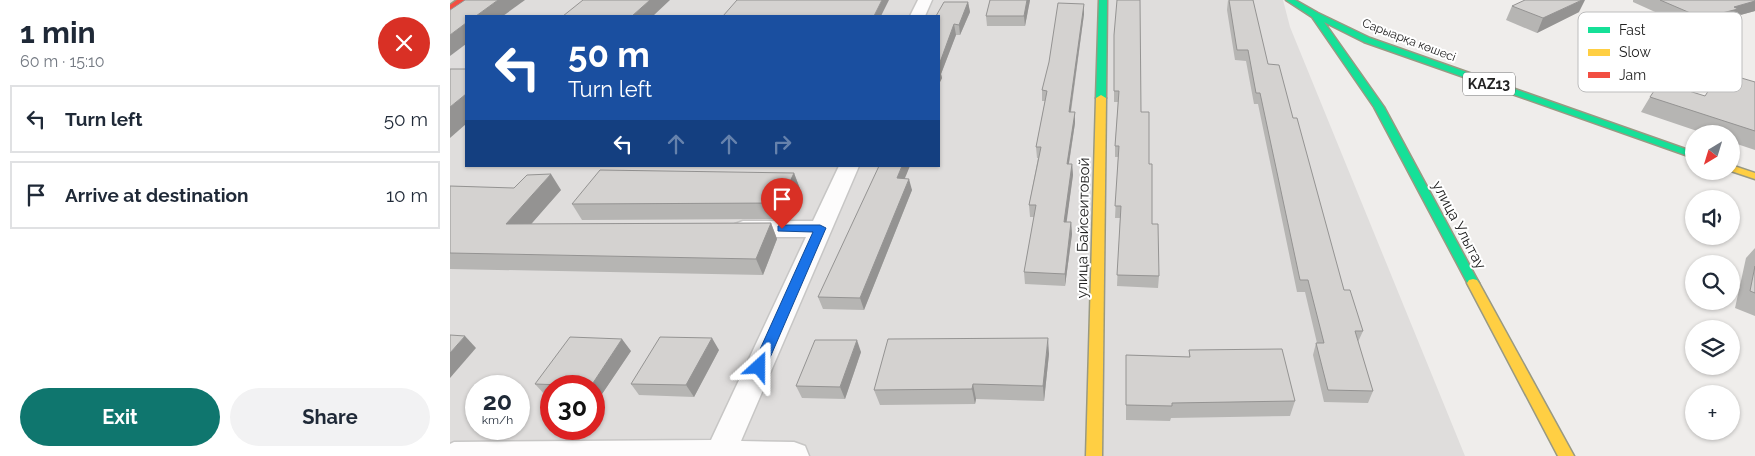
<!DOCTYPE html>
<html lang="en">
<head>
<meta charset="utf-8">
<style>
  body { margin:0; font-family:Raleway,sans-serif; background:#f2f2f3; color:#1f2937; height:100vh; display:flex; flex-direction:column; font-size:19px; white-space:nowrap }
  * { box-sizing:border-box; margin:0 }
  p { font-size:16px; color:#747a83 }
  .icon { flex:none; width:28px; height:28px; fill:none; stroke:currentColor; stroke-width:2; stroke-linecap:round; stroke-linejoin:round }
  .map { position:relative; flex:1; overflow:hidden }
  .details { display:flex; flex-direction:column; background:#fff; width:450px }
  .details>* { flex:none }
  .guide { position:absolute; left:15px; top:15px; width:475px; height:152px; border-radius:0px; box-shadow:0 1px 4px #0004; background:#1a4fa0; color:#fff; overflow:hidden }
  .needle { width:32px; rotate:218deg }
  .controls { position:absolute; left:1235px; top:125px; display:grid; gap:10px }
  .controls a { display:grid; place-items:center; width:55px; height:55px; border-radius:50%; background:#fff; box-shadow:0 1px 4px #0004; font-size:25px }
  .speed { position:absolute; left:15px; top:375px; display:flex; gap:10px; font-size:25px; font-weight:700; text-align:center }
  .speed>* { display:grid; place-content:center; width:65px; height:65px; border-radius:50%; background:#fff; box-shadow:0 1px 4px #0004; line-height:1 }
  .speed small { font-size:12px; font-weight:400 }
  .speed .limit { border:8px solid #d22; background:#fff; color:#111 }
  .pin { position:absolute; display:grid; place-items:center; width:42px; height:42px; color:#fff; margin:-51px -21px; border-radius:50% 50% 50% 0; rotate:-45deg; box-shadow:0 0 5px #0007 }
  .pin .icon { rotate:45deg }
  .me { position:absolute; width:55px; margin:-28px; rotate:24deg; stroke-linejoin:round; filter:drop-shadow(0 0 4px #0008) }
  .turn { display:flex; align-items:center; gap:18px; height:105px; padding:0 20px; font-size:22px }
  .turn .icon { width:65px; height:65px; stroke-width:2.5 }
  .turn b { display:block; font-size:35px; line-height:42px }
  .lanes { display:flex; align-items:center; height:48px; padding:0 20px; background:#0003; justify-content:center; gap:25px; direction:ltr }
  .lanes .off { opacity:.35 }
  .round { display:grid; place-items:center; flex:none; width:52px; height:52px; border-radius:26px; background:#f2f2f3 }
  .overview { display:flex; align-items:center; justify-content:space-between; height:85px; padding:0 20px }
  h1 { font-size:30px; font-weight:700; line-height:38px }
  .cta { display:flex; gap:10px; margin-top:auto; padding:10px 20px }
  .cta a { flex:1; height:58px; border-radius:30px; background:#0f766e; color:#fff; font-size:20px; font-weight:700; line-height:58px; text-align:center }
  .cta a+a { background:#f2f2f3; color:#1f2937 }
  ul { padding:0; list-style:none }
  li { display:flex; align-items:center; gap:15px; height:68px; margin:0 10px 8px; padding:0 10px; border:2px solid #e0e1e3; border-radius:0px }
  li div { flex:1 }
  li b { display:block; font-size:19px }
  li em { font-style:normal }
  main { display:flex; flex:1; min-height:0 }
  .map>svg:first-child { display:block }
</style>
</head>
<body>
<main>
<section class="details">
<div class="overview"><div><h1>1 min</h1><p>60 m · 15:10</p></div><a class="round" style="background:#d93025;color:#fff"><svg class="icon" aria-label="close" viewBox="0 0 24 24"><path d="M6 6l12 12M18 6L6 18"/></svg></a></div>
<ul>
<li><svg class="icon" aria-label="left" viewBox="0 0 24 24"><path d="M17 20v-9H6M10 6l-5 5 5 5"/></svg><div><b>Turn left</b></div><em>50 m</em></li>
<li><svg class="icon" aria-label="arrive" viewBox="0 0 24 24"><path d="M6 21V4h12l-3 4 3 4H6"/></svg><div><b>Arrive at destination</b></div><em>10 m</em></li>
</ul>
<div class="cta"><a>Exit</a><a>Share</a></div>
</section>
<div class="map">
<svg width="1305" height="456" viewBox="0 0 1305 456">
  <rect width="100%" height="100%" fill="#efedeb"/>
  <path fill="#dfdddc" fill-rule="evenodd" d="M0,0H833L840,27L1015,456H0ZM16,16H489V166H16ZM26,386H69V429H26ZM101,386H144V429H101Z"/>
  <g fill="none" stroke-linecap="round" stroke-linejoin="round">
    <g stroke="#c7c6c5" stroke-width="3">
      <g id="street">
        <path d="M468,0H482L475,16H460Z"/>
        <path d="M389,166H409L291,441L344,442L355,446L359,456H0V444L4,442L261,440L356,237H293L285,234L282,229L285,224L293,221H363Z"/>
      </g>
    </g>
    <g stroke="#999982" stroke-width="3">
      <g id="fast">
        <path d="M649,0H657L656,98L651,101L646,98Z"/>
        <path d="M836,0H845L868,13L920,38L1244,152V158L914,42L874,22L934,107L1029,283L1027,286H1019L924,107L862,17Z"/>
      </g>
    </g>
    <g stroke="#999982" stroke-width="3">
      <g id="slow">
        <path d="M651,95L656,98L652,456H636L646,98Z"/>
        <path d="M1281,165L1305,173V179L1281,171Z"/>
        <path d="M1023,279L1027,280L1029,283L1124,456H1108L1017,283L1019,280Z"/>
      </g>
    </g>
    <g stroke="#999982" stroke-width="3">
      <path id="jam" d="M7,0H16L0,10V5Z"/>
    </g>
    <use href="#street" fill="#fdfcfc" fill-rule="evenodd"/>
    <use href="#fast" fill="#16e098" fill-rule="evenodd"/>
    <use href="#slow" fill="#ffcf43" fill-rule="evenodd"/>
    <use href="#jam" fill="#f24e42" fill-rule="evenodd"/>
  </g>
  <g fill="#b6b5b3">
    <path d="M540,0H580L575,26H537L536,16Z"/>
    <path d="M778,0L818,64L843,118L894,290L913,331L908,342L923,391L918,403L874,402L863,355L866,343H867L855,292H847L808,104H804L796,61L785,60L777,10Z"/>
    <path d="M1183,0H1305V11L1283,17L1281,20L1245,30L1183,2Z"/>
    <path d="M518,2L520,12L510,35H506L491,74L492,78L489,84V16Z"/>
    <path d="M634,4V14L621,112H625V123L619,164H622L623,175L616,222H621L622,234L615,286L575,284L574,272L584,217H580L579,205L588,158H587L586,147L595,101H592V90Z"/>
    <path d="M1062,6L1129,12L1087,33L1056,20Z"/>
    <path d="M1173,37L1220,44L1214,54L1190,60L1168,48Z"/>
    <path d="M664,46L691,112L699,164L702,224L709,276L708,288L667,286L670,218H665L668,157H665V146L668,102H664Z"/>
    <path d="M1305,82V150L1281,142V134H1256L1191,112L1200,97L1255,96Z"/>
    <path d="M344,173L350,189L336,219L132,220L122,204Z"/>
    <path d="M454,179L462,190L414,310L373,309L368,297Z"/>
    <path d="M0,186L111,190L81,224L321,223L327,239L313,275L0,269Z"/>
    <path d="M1305,248V316L1285,308L1296,258Z"/>
    <path d="M269,350L244,397L189,395L181,384Z"/>
    <path d="M739,350L845,401L840,416L721,418L720,421L676,420V355L739,357Z"/>
    <path d="M181,351L150,397H144V386H101V396H96L85,384Z"/>
    <path d="M411,352L395,399L352,398L346,386Z"/>
    <path d="M599,354L594,401L526,399L525,404L430,405L424,390Z"/>
  </g>
  <g fill="#949392">
    <path d="M48,0H75L53,16H26Z"/>
    <path d="M200,0H220L203,16H182Z"/>
    <path d="M432,0H439L431,16H424Z"/>
    <path d="M577,0H580L575,26L574,16Z"/>
    <path d="M1132,0H1135L1129,12L1087,33L1093,18Z"/>
    <path d="M1305,1V11L1283,17L1281,20L1245,30L1252,18L1284,7Z"/>
    <path d="M518,2L520,12L510,35L509,25Z"/>
    <path d="M634,4V14L619,123V112Z"/>
    <path d="M16,23V44L0,56V35Z"/>
    <path d="M504,24L506,35L491,74L492,78L489,84V65Z"/>
    <path d="M1220,44L1214,54L1190,60L1196,49Z"/>
    <path d="M16,94V124L0,138V107Z"/>
    <path d="M625,112V123L617,175V164Z"/>
    <path d="M622,164L623,175L615,234L614,222Z"/>
    <path d="M452,166H460L450,190L447,178Z"/>
    <path d="M344,173L350,189L336,219L330,203Z"/>
    <path d="M101,174L111,190L68,239L56,224Z"/>
    <path d="M459,179L462,190L414,310L410,298Z"/>
    <path d="M621,222L622,234L615,286V274Z"/>
    <path d="M321,223L327,239L313,275L306,259Z"/>
    <path d="M15,336L26,348L0,378V353Z"/>
    <path d="M262,338L269,350L244,397L236,385Z"/>
    <path d="M598,338L599,354L594,401L593,386Z"/>
    <path d="M172,339L181,351L150,397L144,389V386H141Z"/>
    <path d="M407,340L411,352L395,399L390,387Z"/>
    <path d="M523,384L526,399L525,404L522,389Z"/>
  </g>
  <g fill="#d4d2d0" stroke="#949392">
    <path d="M15,0H48L26,16H16V23L0,35V10Z"/>
    <path d="M133,0H200L182,16H113Z"/>
    <path d="M287,0H432L424,16H273Z"/>
    <path d="M540,0H577L574,16H536Z"/>
    <path d="M667,0H690L691,112H699V164H702V224H708L709,276L667,275L671,206H665L669,146H665L669,91H664V35Z"/>
    <path d="M779,0H803L818,64L829,65L843,118H847L894,290H900L913,331H905L923,391L878,390L866,343H874L858,280H850L810,93H806L798,50H787Z"/>
    <path d="M1075,0H1132L1093,18L1062,6Z"/>
    <path d="M1210,0H1305V1L1284,7L1288,9L1252,18Z"/>
    <path d="M494,2H518L509,25L504,24L489,65V16H486Z"/>
    <path d="M608,3L634,4L619,112H625L617,164H622L614,222H621L615,274L574,272L586,205H579L591,147H586L597,91L592,90L599,62Z"/>
    <path d="M0,69H16V94L0,107Z"/>
    <path d="M1271,72L1305,82V131L1200,97L1210,82L1255,96Z"/>
    <path d="M429,166H452L447,178L459,179L410,298L368,297Z"/>
    <path d="M150,170L344,173L330,203L122,204Z"/>
    <path d="M101,174L56,224L321,223L306,259L0,253V186L64,188L77,175Z"/>
    <path d="M1305,266V293L1300,291Z"/>
    <path d="M0,335L15,336L0,353Z"/>
    <path d="M120,337L172,339L141,386L85,384Z"/>
    <path d="M210,337L262,338L236,385L181,384Z"/>
    <path d="M598,338L593,386L523,384L522,389L424,390L438,339Z"/>
    <path d="M365,340H407L390,387L346,386Z"/>
    <path d="M832,349L845,401L722,403V406L676,405V355L740,357L739,350Z"/>
  </g>
  <path fill="#1a73e8" stroke="#114b97" d="M332,225H370L376,228L316,367L314,371H304L302,367L363,232L328,231V226Z"/>
  <g text-anchor="middle" stroke-width="4" stroke-linejoin="round" paint-order="stroke">
    <g font-size="12" fill="#222" stroke="#fff">
      <text transform="translate(959 40) rotate(21)" y="4">Сарыарқа көшесі</text>
    </g>
    <rect fill="#fff" stroke="#646464" stroke-width="1" x="1013" y="72.5" width="52" height="23" rx="4"/>
    <g font-size="14" font-weight="bold" fill="#222">
      <text x="1039" y="89">KAZ13</text>
    </g>
    <g font-size="15" fill="#222" stroke="#fff">
      <text transform="translate(1009 225) rotate(62)" y="5">улица Улытау</text>
      <text transform="translate(633 228) rotate(-89)" y="5">улица Байсеитовой</text>
    </g>
  </g>
  <rect x="1128" y="12" width="164" height="80" rx="8" fill="#fff" stroke="#bdbdbd" stroke-width="1"/>
  <rect x="1138" y="27" width="22" height="6" fill="#16e098"/>
  <rect x="1138" y="49" width="22" height="7" fill="#ffcf43"/>
  <rect x="1138" y="72" width="22" height="6" fill="#f24e42"/>
  <g font-size="14" fill="#222">
    <text x="1169" y="35">Fast</text>
    <text x="1169" y="57">Slow</text>
    <text x="1169" y="80">Jam</text>
  </g>
</svg>
<div class="controls">
<a><svg class="needle" viewBox="-14 -14 28 28"><path d="M0-13l5 13h-10z" fill="#e53935"/><path d="M0 13l5-13h-10z" fill="#747a83"/></svg></a>
<a><svg class="icon" aria-label="sound" viewBox="0 0 24 24"><path d="M4 9h4l5-4v14l-5-4H4zM17 9q2 3 0 6"/></svg></a>
<a><svg class="icon" aria-label="search" viewBox="0 0 24 24"><circle cx="10" cy="10" r="6"/><path d="M15 15l6 6"/></svg></a>
<a><svg class="icon" aria-label="layers" viewBox="0 0 24 24"><path d="M12 4l9 5-9 5-9-5zM3 14l9 5 9-5"/></svg></a>
<a>+</a>
</div>
<div class="speed"><div>20<small>km/h</small></div><div class="limit">30</div></div>
<div class="pin" style="left:332px;top:229px;background:#d93025"><svg class="icon" aria-label="arrive" viewBox="0 0 24 24"><path d="M6 21V4h12l-3 4 3 4H6"/></svg></div>
<svg class="me" style="left:309px;top:367px" viewBox="-20 -20 40 40"><path d="M0-17L14 15 0 8-14 15z" fill="#1a73e8" stroke="#fff" stroke-width="4"/></svg>
<div class="guide">
<div class="turn"><svg class="icon" aria-label="left" viewBox="0 0 24 24"><path d="M17 20v-9H6M10 6l-5 5 5 5"/></svg><div><b>50 m</b>Turn left</div></div>
<div class="lanes"><svg class="icon" aria-label="left" viewBox="0 0 24 24"><path d="M17 20v-9H6M10 6l-5 5 5 5"/></svg><svg class="icon off" aria-label="ahead" viewBox="0 0 24 24"><path d="M12 20V5M6 11l6-6 6 6"/></svg><svg class="icon off" aria-label="ahead" viewBox="0 0 24 24"><path d="M12 20V5M6 11l6-6 6 6"/></svg><svg class="icon off" aria-label="right" viewBox="0 0 24 24"><path d="M7 20v-9h11M14 6l5 5-5 5"/></svg></div>
</div>
</div>
</main>
</body>
</html>
